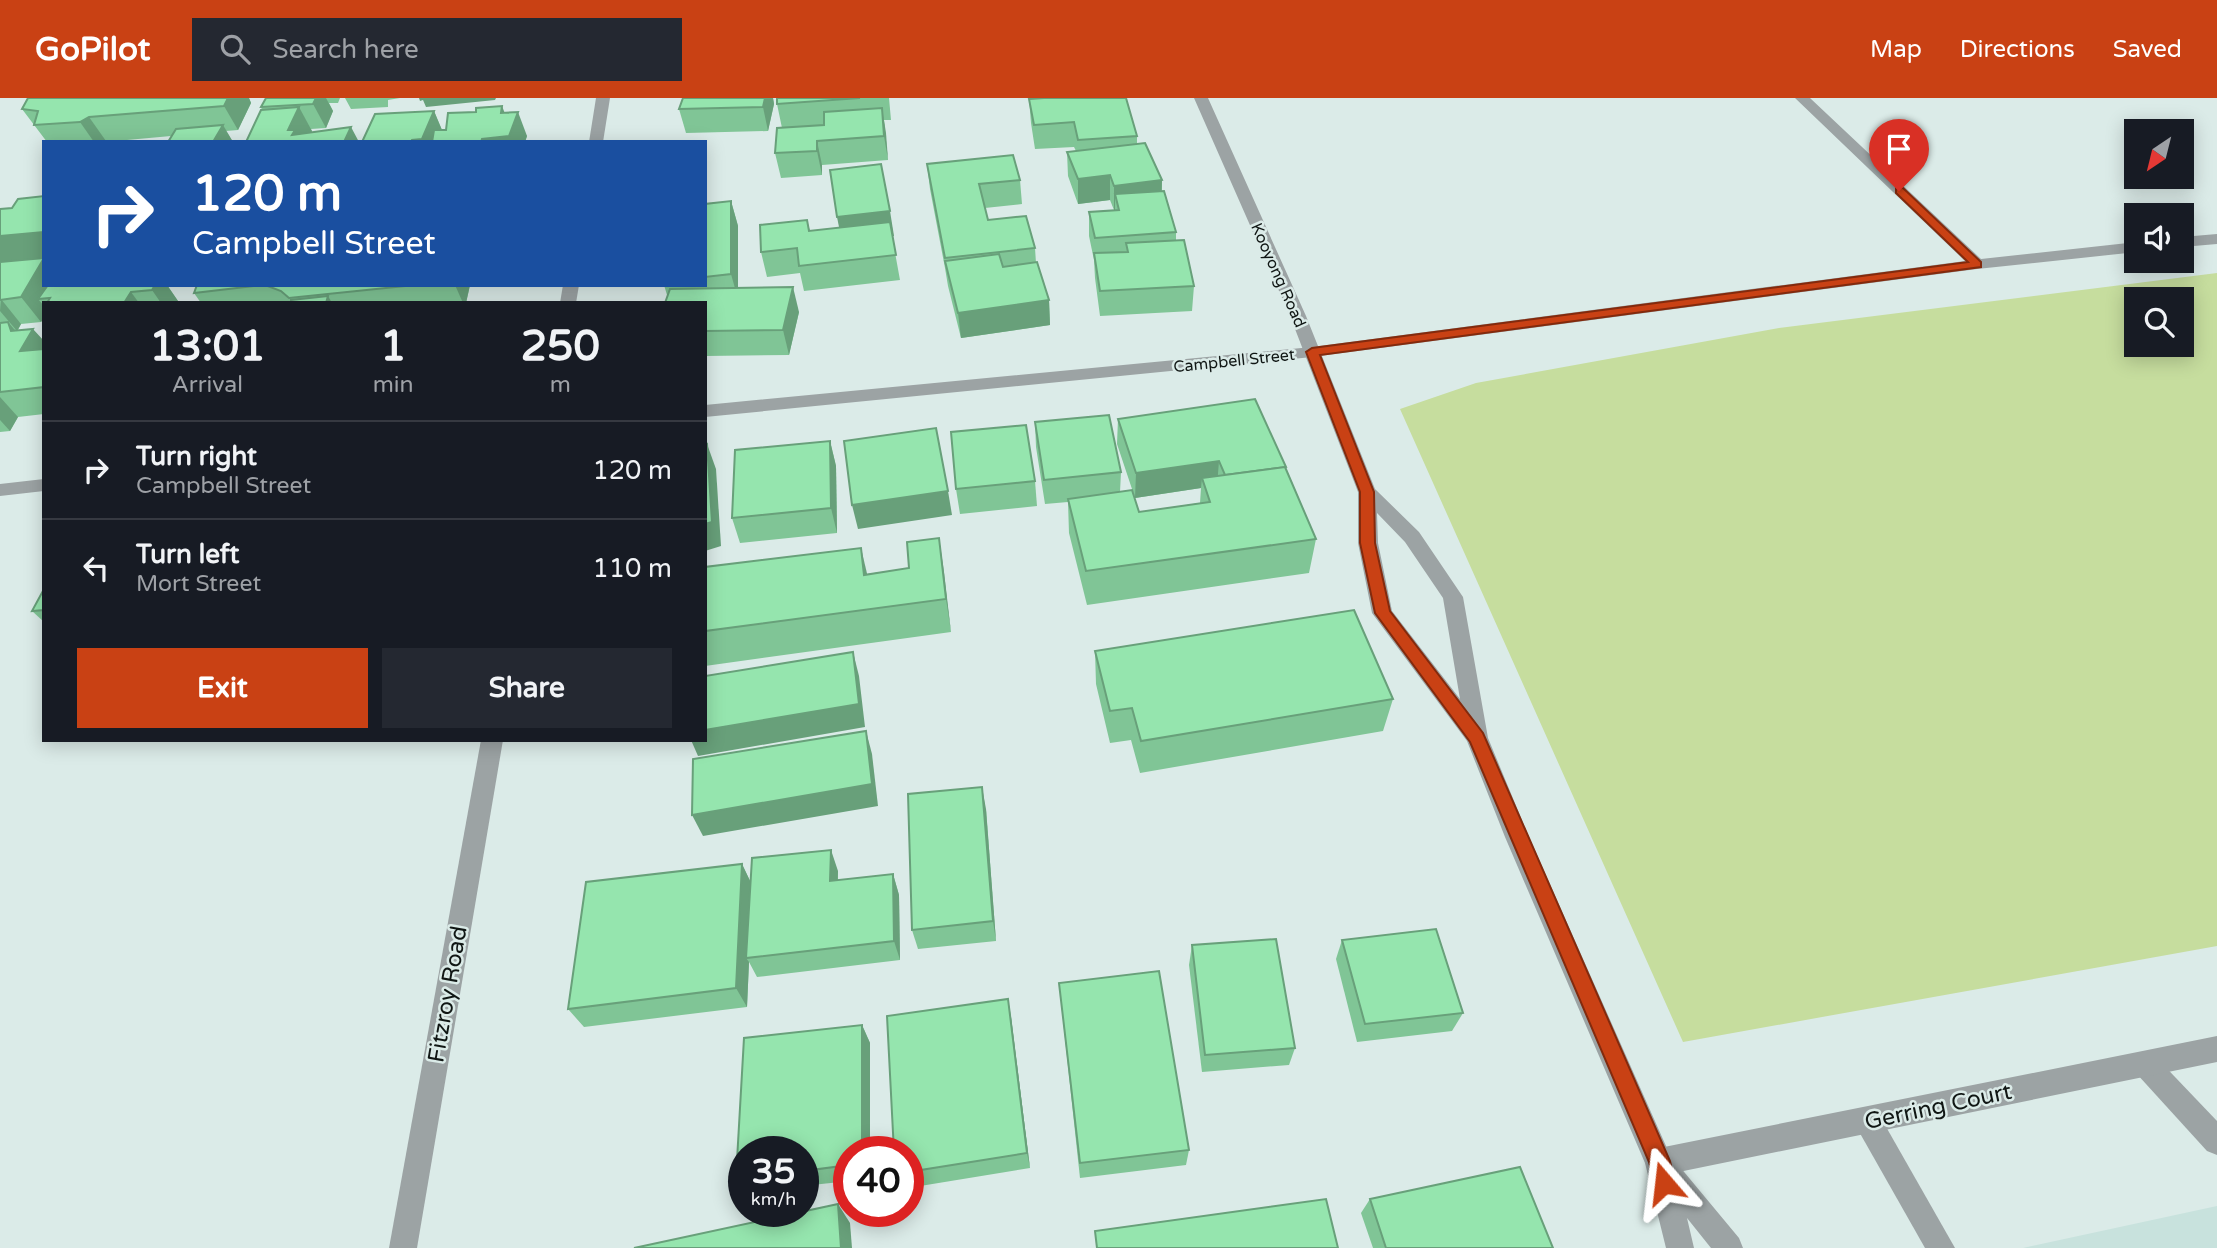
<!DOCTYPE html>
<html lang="en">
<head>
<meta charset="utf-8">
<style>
  body { margin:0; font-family:"Varela Round",sans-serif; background:#242831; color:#f1f3f6; height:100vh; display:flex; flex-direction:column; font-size:26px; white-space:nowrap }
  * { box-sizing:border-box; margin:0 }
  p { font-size:23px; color:#9ea1a6 }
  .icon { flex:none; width:38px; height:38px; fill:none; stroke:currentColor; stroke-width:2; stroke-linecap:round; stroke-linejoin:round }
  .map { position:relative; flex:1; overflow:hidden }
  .details { position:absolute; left:42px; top:203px; width:665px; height:441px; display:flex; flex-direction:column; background:#171b24; border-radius:0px; box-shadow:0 4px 18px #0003 }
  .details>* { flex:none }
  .top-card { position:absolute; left:42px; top:42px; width:665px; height:147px; border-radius:0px; box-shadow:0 4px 18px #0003; background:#1a4fa0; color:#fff; overflow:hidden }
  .needle { width:46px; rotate:215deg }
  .buttons { position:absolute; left:2124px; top:21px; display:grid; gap:14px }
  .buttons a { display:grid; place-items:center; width:70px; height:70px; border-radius:0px; background:#171b24; box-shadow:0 4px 18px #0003; font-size:35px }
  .speed { position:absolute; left:728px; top:1038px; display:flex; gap:14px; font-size:35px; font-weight:700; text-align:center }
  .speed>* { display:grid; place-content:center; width:91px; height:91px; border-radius:50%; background:#171b24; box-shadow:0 4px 18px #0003; line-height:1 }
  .speed small { font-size:18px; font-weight:400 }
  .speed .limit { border:10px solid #d22; background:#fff; color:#111 }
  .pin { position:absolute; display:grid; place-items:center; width:60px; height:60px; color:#fff; margin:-72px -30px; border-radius:50% 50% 50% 0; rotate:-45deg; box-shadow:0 0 7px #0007 }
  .pin .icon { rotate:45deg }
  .me { position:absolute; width:77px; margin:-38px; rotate:343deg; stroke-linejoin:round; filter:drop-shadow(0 0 5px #0008) }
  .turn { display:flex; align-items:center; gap:24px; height:147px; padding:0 35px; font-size:32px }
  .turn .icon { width:91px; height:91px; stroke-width:2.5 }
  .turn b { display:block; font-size:49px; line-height:60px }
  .eta { display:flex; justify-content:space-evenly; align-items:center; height:119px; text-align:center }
  .eta b { font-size:42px; font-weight:800; line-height:49px }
  .cta { display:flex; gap:14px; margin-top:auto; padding:14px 35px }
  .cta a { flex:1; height:80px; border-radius:0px; background:#c94114; color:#fff; font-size:28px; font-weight:800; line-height:80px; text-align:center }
  .cta a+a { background:#242831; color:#f1f3f6 }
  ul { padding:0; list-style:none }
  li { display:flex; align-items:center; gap:21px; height:98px; padding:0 35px; border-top:2px solid #363941 }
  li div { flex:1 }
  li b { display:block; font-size:26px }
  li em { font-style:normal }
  header { display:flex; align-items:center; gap:42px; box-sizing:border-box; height:98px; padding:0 35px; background:#c94114; color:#fff }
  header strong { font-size:33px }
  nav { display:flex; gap:38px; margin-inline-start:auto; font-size:24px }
  .search { width:490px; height:63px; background:#242831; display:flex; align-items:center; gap:18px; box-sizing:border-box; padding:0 24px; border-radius:0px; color:#9ea1a6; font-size:26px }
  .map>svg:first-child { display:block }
</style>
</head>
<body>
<header>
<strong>GoPilot</strong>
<div class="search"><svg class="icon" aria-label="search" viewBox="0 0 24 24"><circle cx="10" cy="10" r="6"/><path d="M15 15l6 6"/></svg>Search here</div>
<nav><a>Map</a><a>Directions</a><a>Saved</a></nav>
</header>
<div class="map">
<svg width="2217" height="1150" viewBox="0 0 2217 1150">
  <rect width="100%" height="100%" fill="#dbebe8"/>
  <path fill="#c8e2dd" d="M2217,1108V1150H2023Z"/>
  <path fill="#c6dd9e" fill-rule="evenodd" d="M2217,175V848L1683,944L1400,311L1476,285L1779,230ZM2137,201H2182V247H2137Z"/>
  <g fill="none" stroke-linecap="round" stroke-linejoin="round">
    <g fill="#9ca3a4" fill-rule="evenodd">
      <path d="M2145,953L2154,957L2217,1023V1057L2207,1053L2136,975L2132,966L2136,957Z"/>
      <path d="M1867,1009L1877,1013L1955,1150H1925L1853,1023L1857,1013Z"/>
    </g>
    <g fill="#9ca3a4" fill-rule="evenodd">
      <path d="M596,0H610L603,44H589Z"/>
      <path d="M1795,0H1810L1981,161L2137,144V154L1977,171L1312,259L705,319V307L1312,249L1965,163Z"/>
      <path d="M2217,136V146L2182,149V139Z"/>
      <path d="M563,187H579L576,205H560Z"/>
      <path d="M44,381V393L0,398V386Z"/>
      <path d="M481,642H503L417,1150H389Z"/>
      <path d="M2217,938V964L1659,1078L1649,1074L1645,1064L1649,1054L1659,1050Z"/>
    </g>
    <path fill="#9ca3a4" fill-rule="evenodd" d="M1194,0H1208L1306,218L1375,391L1419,434L1463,499L1488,640L1529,739L1670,1057L1739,1140L1743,1150H1711L1687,1120L1694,1150H1666L1645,1065L1505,739L1467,643L1372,515L1358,445V394L1290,218ZM1377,415L1405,444L1443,500L1460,601L1392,513L1378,445Z"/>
  </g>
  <g fill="#80c596">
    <path d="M228,0H249L251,5L238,32L226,33L233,44L171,38L105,44H47L22,11Z"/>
    <path d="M266,0H340L338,5H329L333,13L326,30L311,31L312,34L246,44L262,12L261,9Z"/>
    <path d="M345,0H400L388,2V9L351,11Z"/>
    <path d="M683,0H773L774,6L768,33L686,35L679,11Z"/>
    <path d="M777,0H889L891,22H884L888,62L822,67V77L781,80L775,55L782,30L777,6Z"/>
    <path d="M1029,1L1137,38V46L1162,82V93L1176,134V142L1194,188L1192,213L1100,218L1095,180L1094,162L1089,138V114L1114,112L1110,102L1078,106L1068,78L1067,54L1076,53L1074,49L1035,51L1031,25Z"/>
    <path d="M434,13L442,32H446L505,15L527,38L525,44H362Z"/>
    <path d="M927,66L1020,82L1022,106L985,110L988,122L1035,150L1036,165L1049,202L1050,227L961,240L948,188L945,170L930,91Z"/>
    <path d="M731,103L738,128V190L799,214L789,257L705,258V205L667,197L664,187H705V106Z"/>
    <path d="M12,110L44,187H167L178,203L177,205H44V220L41,224L21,226L18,232L44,243V316L18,319L10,333L0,334V111Z"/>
    <path d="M807,122L810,133L839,130L894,138H892L900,182L804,193L800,175L767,179L761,154Z"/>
    <path d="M197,187H470L466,205H201L194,195Z"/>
    <path d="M1118,321L1286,370L1316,441L1309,475L1087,507L1069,435L1068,404L1045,406L1036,349L1035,324L1121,374L1120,394L1139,414L1200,405L1201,390L1135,400L1117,346Z"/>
    <path d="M830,343L836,368L837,435L740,445L732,420Z"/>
    <path d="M1035,383L1037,408L960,416L956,391Z"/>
    <path d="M939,440L951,534L705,568V469L867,476L909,470Z"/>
    <path d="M44,491V524L32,513Z"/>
    <path d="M1095,553L1393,601L1383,633L1140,675L1131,642L1110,645L1096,586Z"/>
    <path d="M986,711L996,843L918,851L912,832Z"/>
    <path d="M742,766L750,783L838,773V782L893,776L899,797L900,862L757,879L749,864L747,909L584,929L568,911Z"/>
    <path d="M1342,842L1463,915L1452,933L1357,944L1336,861Z"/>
    <path d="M1192,847L1295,950L1289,967L1202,974L1189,867Z"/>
    <path d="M1059,885L1189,1052L1186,1067L1080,1080Z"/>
    <path d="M1011,919L1030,1070L908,1090V1054Z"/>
    <path d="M862,927L870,945V1054H849V1083L803,1088V1054H744V1090L736,1080L744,940Z"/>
    <path d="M1370,1101L1553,1150H1373L1361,1115Z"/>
  </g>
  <g fill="#68a07a">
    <path d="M228,0H249L251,5L238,32L224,8Z"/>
    <path d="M315,0H326L333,13L326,30L313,6Z"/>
    <path d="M419,0H496L495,2L426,9L423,2L420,3Z"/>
    <path d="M765,0H773L774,6L768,33L763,9Z"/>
    <path d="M502,8L511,31L518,14L527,38L525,44H481L482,41L501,15Z"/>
    <path d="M299,9L312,33L307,44H294L288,32Z"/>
    <path d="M882,10L886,35L888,62L884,38Z"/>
    <path d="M434,13L444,37L442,44H423L422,41Z"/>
    <path d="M89,19L106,43L94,44L80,24Z"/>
    <path d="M223,27L233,44H213Z"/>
    <path d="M351,29L359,44H344Z"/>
    <path d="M817,43L822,67V77L817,53Z"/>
    <path d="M1110,77V102L1078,106V81Z"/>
    <path d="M1162,82L1161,107L1115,96V112L1114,113V88Z"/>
    <path d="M731,103L738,128V201L731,176Z"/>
    <path d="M890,113L894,138L842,144L837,119Z"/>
    <path d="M44,134V187H62L50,200L38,201L44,208V220L41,224L21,199L0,165V138Z"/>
    <path d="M139,187H167L178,203L177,205H161L152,192Z"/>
    <path d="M455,187H470L466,205H463Z"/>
    <path d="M793,189L799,214L789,257L783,232Z"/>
    <path d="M131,194L139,205H124Z"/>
    <path d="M328,198L332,205H326Z"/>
    <path d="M1,201L21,226L17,233L0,213Z"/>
    <path d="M1049,202L1050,227L961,240L958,215Z"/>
    <path d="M8,224L25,244L33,231L44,243V273L20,253Z"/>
    <path d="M0,299L18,319L10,333L0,322Z"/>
    <path d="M830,343L836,368L837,435L831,410Z"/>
    <path d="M707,346L716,371L721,448L705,453Z"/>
    <path d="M1219,363L1217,388L1202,380L1201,390L1135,400L1136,375Z"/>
    <path d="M948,393L952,417L858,431L852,407Z"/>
    <path d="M939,440L944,474L951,534L946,501Z"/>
    <path d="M861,450L869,484L864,477Z"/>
    <path d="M853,554L859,578L865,629L698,658L691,642H705V632Z"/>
    <path d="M866,633L872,656L878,708L703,738L692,717Z"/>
    <path d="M982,689L986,711L996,843L993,823Z"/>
    <path d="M831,752L838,773L837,803L830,783Z"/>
    <path d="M742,766L752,787L746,860L749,864L747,909L736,890Z"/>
    <path d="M893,776L899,797L900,862L894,843Z"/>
    <path d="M1008,901L1011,919L1030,1070L1027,1055Z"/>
    <path d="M862,927L870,945V1054H862Z"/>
    <path d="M838,1106L850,1125L852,1150H841Z"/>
  </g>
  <g fill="#95e5ae" stroke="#68a07a" stroke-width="2">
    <path d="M28,0H228L224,8L89,19L80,24L34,27L38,13L22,11Z"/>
    <path d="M266,0H316L313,6L261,9Z"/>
    <path d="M683,0H765L763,9L679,11Z"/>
    <path d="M777,0H860L777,6Z"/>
    <path d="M1044,0H1126L1137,38L1078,42L1074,24L1034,27L1029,1Z"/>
    <path d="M502,8L501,15L518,14L509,38L482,41L481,44H432L434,32H446L448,15L476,14V10Z"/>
    <path d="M299,9L288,32H295L292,37L351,29L344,44H246L261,12Z"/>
    <path d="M882,10L884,38L817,43V53L775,55L777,30L824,27V14Z"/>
    <path d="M434,13L422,41L412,42L411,44H362L375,16Z"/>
    <path d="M223,27L213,44H168L176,31Z"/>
    <path d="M1145,45L1162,82L1114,88L1110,77L1078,81L1067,54Z"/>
    <path d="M1013,57L1020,82L979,86L988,122L1026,118L1035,150L945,160L927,66Z"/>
    <path d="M881,66L890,113L837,119L830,72Z"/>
    <path d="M1164,93L1176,134L1095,140L1089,114L1119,112L1115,96Z"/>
    <path d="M44,98V134L0,138V111L12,110L18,101Z"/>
    <path d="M731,103V176L705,179V106Z"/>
    <path d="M807,122L809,133L890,124L896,157L799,168L797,150L761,154L760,127Z"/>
    <path d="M1184,142L1194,188L1100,193L1094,155L1128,154L1126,145Z"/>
    <path d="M999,156L1003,169L1037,164L1049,202L958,215L945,163Z"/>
    <path d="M44,160L21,199L0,202V164Z"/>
    <path d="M48,187H155L152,192L131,194L124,205H70L71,204L47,205L50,200L38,201Z"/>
    <path d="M197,187H263L194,195Z"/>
    <path d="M265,187H415L289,200L281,193Z"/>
    <path d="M793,189L783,232L705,233V205H665L670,191Z"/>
    <path d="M328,198L326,205H291V202Z"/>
    <path d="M8,224L11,233L33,231L20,253L44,251V289L0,294V225Z"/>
    <path d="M1255,301L1286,369L1225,377L1219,363L1136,375L1118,321Z"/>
    <path d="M1109,317L1121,374L1044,382L1035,324Z"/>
    <path d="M1026,327L1035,383L956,391L951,334Z"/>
    <path d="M936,330L948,393L852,407L844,343Z"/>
    <path d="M830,343L831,410L732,420L735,352Z"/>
    <path d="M707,346L712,424L705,426V347Z"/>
    <path d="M1285,369L1316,441L1086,473L1068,401L1132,392L1139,414L1210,404L1202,380Z"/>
    <path d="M939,440L946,501L705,533V469L861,450L864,477L909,470L907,444Z"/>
    <path d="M44,491V512L32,513Z"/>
    <path d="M1354,512L1393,601L1141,643L1132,610L1110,613L1095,553Z"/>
    <path d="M853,554L859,606L705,632V578Z"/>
    <path d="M866,633L872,686L692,717L693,661Z"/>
    <path d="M982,689L993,823L912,832L908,696Z"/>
    <path d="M831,752L830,783L893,776L894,843L746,860L752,760Z"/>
    <path d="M742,766L736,890L568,911L586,784Z"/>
    <path d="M1436,831L1463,915L1365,926L1342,842Z"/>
    <path d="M1276,841L1295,950L1205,957L1192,847Z"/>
    <path d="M1159,873L1189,1052L1080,1065L1059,885Z"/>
    <path d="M1008,901L1027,1055L908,1074V1054H894L887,918Z"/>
    <path d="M862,927V1054H849V1067L803,1073V1054H744V1079L736,1080L744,940Z"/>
    <path d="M1520,1069L1553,1150H1386L1370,1101Z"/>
    <path d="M1326,1101L1338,1150H1097L1095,1133Z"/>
    <path d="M838,1106L841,1150H634Z"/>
  </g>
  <path fill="#c94114" stroke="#832a0d" stroke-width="2" d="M1896,90H1903L1981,164V169L1320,257L1374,394L1375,445L1390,513L1483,635L1670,1063L1675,1085L1672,1093L1664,1096L1657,1093L1649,1064L1470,644L1375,515L1360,445V394L1306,254L1312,250L1968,164L1896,95Z"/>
  <g text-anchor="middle" stroke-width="5" stroke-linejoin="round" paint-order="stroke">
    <g font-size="16" fill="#101614" stroke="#dbebe8">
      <text transform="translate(1279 177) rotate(66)" y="6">Kooyong Road</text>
      <text transform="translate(1234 262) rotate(-6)" y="6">Campbell Street</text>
    </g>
    <g font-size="23" fill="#101614" stroke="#dbebe8">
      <text transform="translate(447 896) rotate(-80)" y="8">Fitzroy Road</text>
      <text transform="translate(1938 1008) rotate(-12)" y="8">Gerring Court</text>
    </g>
  </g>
</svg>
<div class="buttons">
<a><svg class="needle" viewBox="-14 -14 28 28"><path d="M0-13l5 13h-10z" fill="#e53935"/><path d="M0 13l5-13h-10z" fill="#9ea1a6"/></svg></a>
<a><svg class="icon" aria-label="sound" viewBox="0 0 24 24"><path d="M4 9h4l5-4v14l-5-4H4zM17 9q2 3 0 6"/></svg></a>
<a><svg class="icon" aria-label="search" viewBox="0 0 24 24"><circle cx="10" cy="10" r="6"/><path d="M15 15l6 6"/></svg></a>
</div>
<div class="speed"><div>35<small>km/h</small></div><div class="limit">40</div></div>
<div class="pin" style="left:1899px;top:93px;background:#d93025"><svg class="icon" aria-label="arrive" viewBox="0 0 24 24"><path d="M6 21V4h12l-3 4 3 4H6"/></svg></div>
<svg class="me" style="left:1664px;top:1085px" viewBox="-20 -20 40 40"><path d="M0-17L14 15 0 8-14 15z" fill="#c94114" stroke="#fff" stroke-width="4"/></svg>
<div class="top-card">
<div class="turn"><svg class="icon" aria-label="right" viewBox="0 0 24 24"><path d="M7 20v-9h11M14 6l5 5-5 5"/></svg><div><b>120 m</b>Campbell Street</div></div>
</div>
<section class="details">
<div class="eta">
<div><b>13:01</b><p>Arrival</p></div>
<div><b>1</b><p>min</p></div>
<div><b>250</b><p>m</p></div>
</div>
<ul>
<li><svg class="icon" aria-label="right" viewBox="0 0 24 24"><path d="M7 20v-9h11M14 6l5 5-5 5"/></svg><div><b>Turn right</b><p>Campbell Street</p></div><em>120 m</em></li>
<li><svg class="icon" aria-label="left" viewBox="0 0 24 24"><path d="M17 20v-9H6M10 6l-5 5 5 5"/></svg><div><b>Turn left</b><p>Mort Street</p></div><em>110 m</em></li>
</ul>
<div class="cta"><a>Exit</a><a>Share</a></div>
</section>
</div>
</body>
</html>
